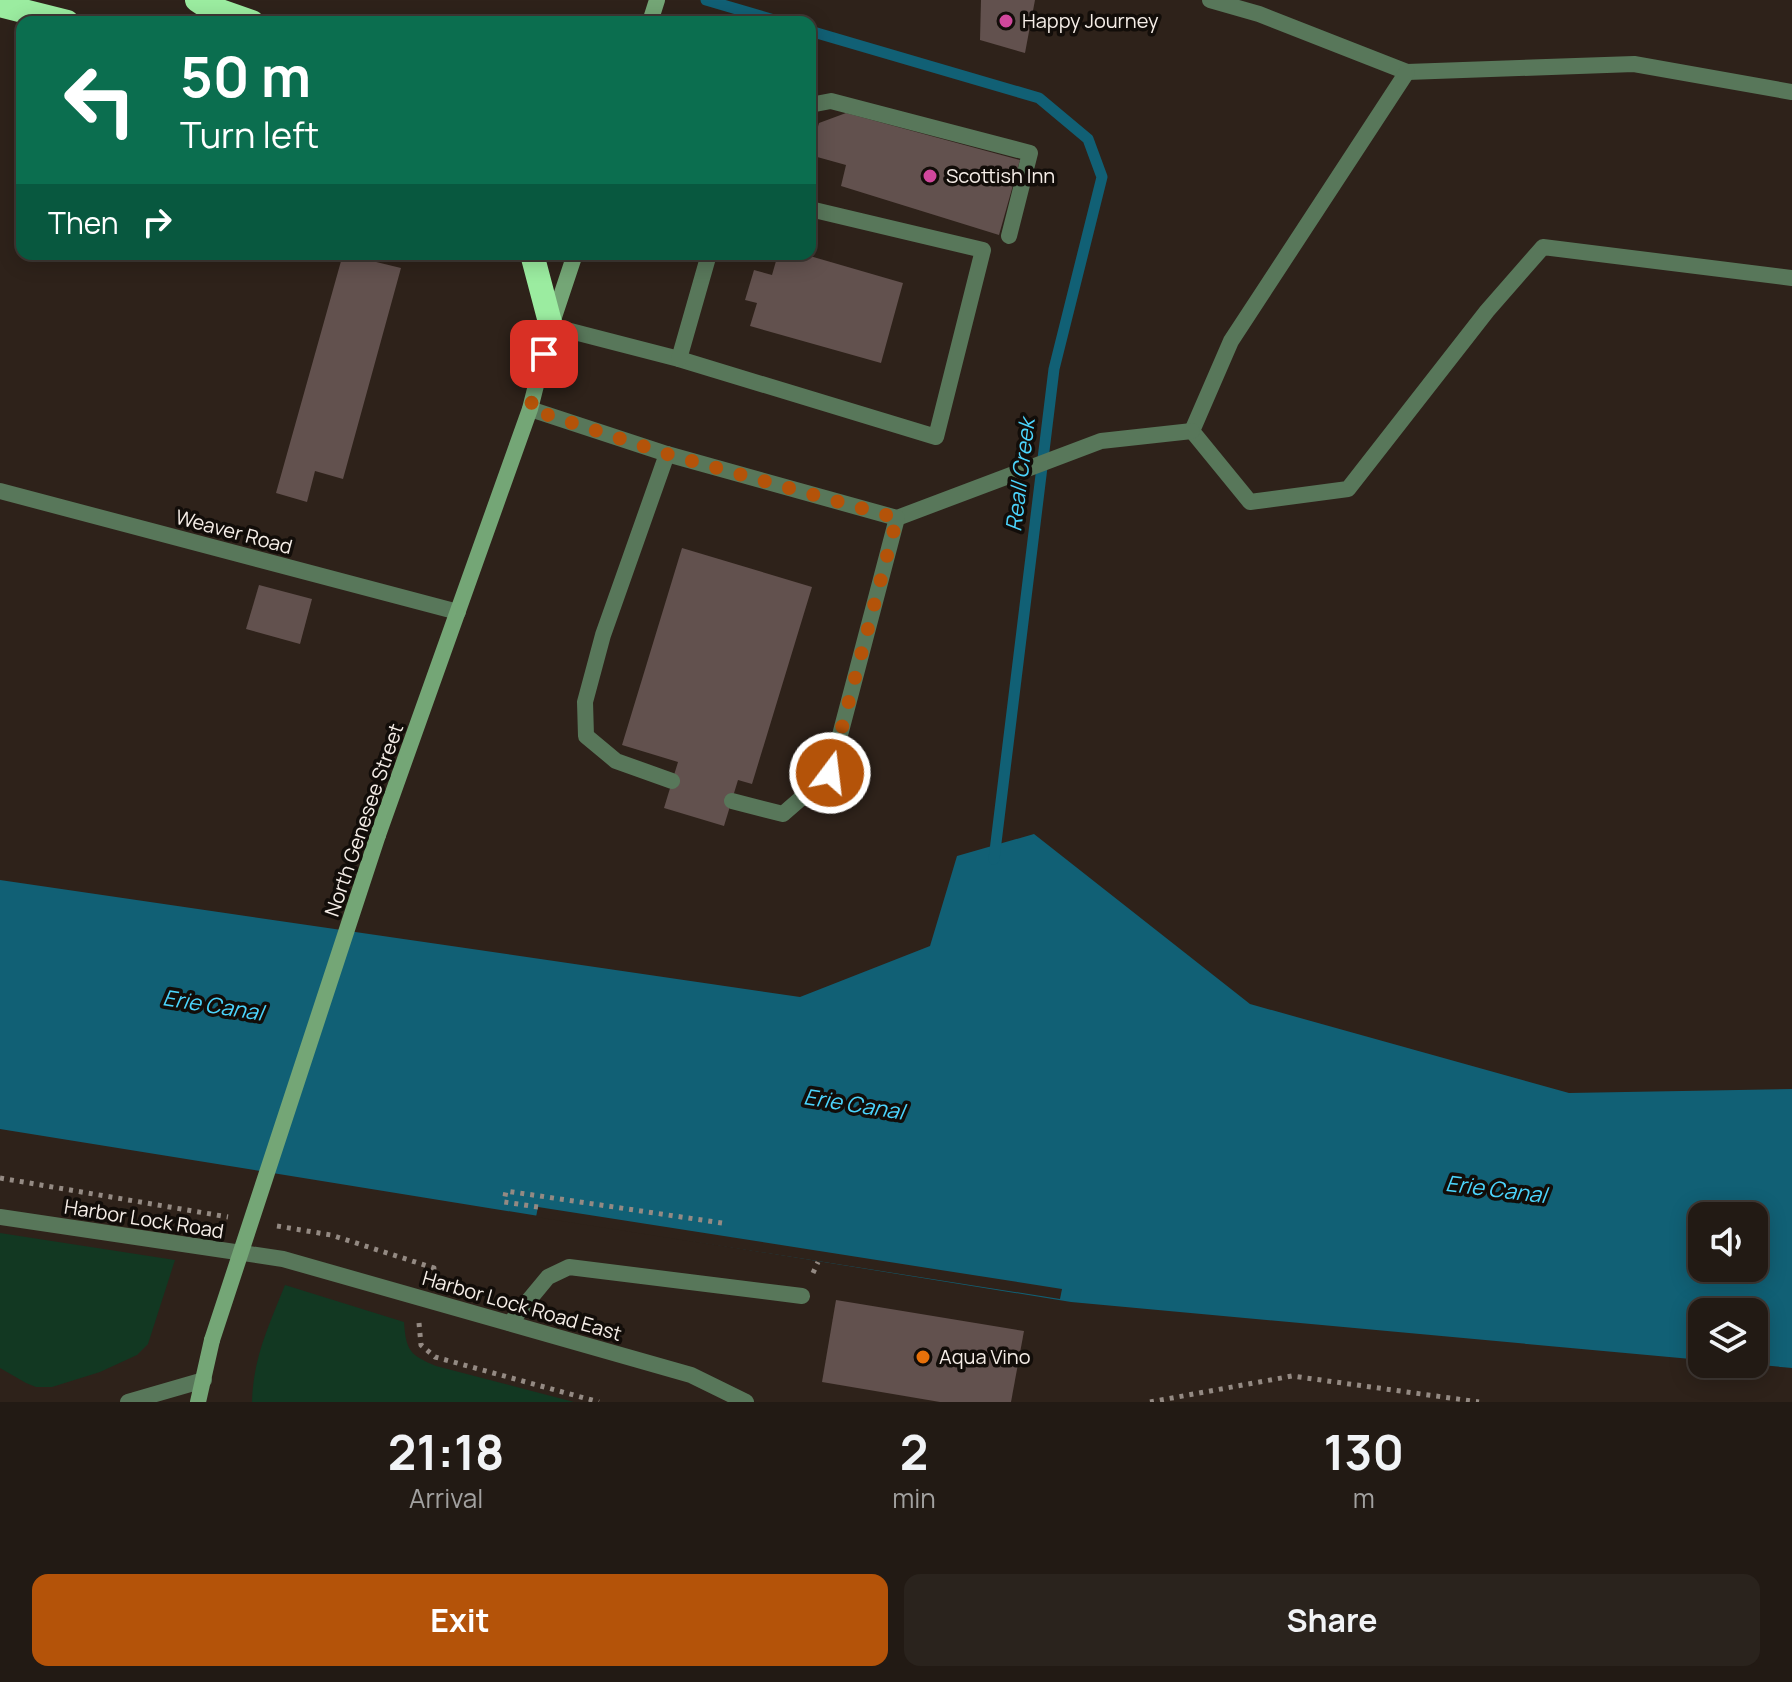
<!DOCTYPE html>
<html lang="en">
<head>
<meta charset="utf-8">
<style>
  body { margin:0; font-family:Manrope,sans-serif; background:#2a231d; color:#f1f3f6; height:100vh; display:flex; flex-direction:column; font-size:30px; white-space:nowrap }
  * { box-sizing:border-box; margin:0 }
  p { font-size:26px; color:#a2a1a0 }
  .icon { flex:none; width:44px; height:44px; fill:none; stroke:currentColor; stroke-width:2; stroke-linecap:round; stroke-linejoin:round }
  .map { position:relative; height:1402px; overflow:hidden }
  .panel { display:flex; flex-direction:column; background:#221a14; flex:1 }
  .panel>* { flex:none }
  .banner { position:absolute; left:16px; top:16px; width:800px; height:244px; border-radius:16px; box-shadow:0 4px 20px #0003,0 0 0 2px #3f3834; background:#0b6e4f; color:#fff; overflow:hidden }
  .fabs { position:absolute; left:1688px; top:1202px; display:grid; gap:16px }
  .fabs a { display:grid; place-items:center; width:80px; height:80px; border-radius:16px; background:#221a14; box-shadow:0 4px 20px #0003,0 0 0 2px #3f3834; font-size:40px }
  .pin { position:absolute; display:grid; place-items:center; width:68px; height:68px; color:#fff; margin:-34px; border-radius:16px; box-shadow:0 4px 12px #0006 }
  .me { position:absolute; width:88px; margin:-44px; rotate:15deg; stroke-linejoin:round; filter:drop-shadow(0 0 6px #0008) }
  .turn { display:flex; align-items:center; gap:28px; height:168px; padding:0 32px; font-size:36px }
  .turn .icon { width:104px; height:104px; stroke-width:2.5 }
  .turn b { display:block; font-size:56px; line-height:68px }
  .then { display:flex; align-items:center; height:76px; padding:0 32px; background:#0003; gap:16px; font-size:30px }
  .eta { display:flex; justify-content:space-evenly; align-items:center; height:136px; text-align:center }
  .eta b { font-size:48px; font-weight:700; line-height:56px }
  .cta { display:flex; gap:16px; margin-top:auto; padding:16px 32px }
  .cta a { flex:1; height:92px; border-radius:16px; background:#b45309; color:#fff; font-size:32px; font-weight:700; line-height:92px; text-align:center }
  .cta a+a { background:#2a231d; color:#f1f3f6 }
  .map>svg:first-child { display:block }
</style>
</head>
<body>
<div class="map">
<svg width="1792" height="1402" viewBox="0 0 1792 1402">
  <rect width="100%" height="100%" fill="#2e221a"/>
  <g fill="#123822">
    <path d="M0,1233L175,1260L148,1344L137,1355L100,1372L52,1387H36L26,1383L0,1368Z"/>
    <path d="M285,1285L404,1322C406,1351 410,1355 436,1366L574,1402H252C253,1358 269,1325 285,1285Z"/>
  </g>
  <path fill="#116075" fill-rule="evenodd" d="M1034,834L1250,1004L1569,1093L1792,1089V1368L1750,1364H1754V1312H1702V1360L1071,1302L0,1129V880L800,997L930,946L957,856ZM1702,1216H1754V1268H1702Z"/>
  <path fill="#2e221a" d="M538,1207L1062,1289L1060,1299L536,1217Z"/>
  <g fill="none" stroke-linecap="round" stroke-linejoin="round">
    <g stroke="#116075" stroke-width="11">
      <path d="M706,0L781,22"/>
      <path d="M810,31L1039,98L1088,139L1102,177L1054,369L994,859"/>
    </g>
  </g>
  <g fill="#62514e">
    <path d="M981,0H1035L1025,53L980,40Z"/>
    <path d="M846,113L1020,160L999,235L841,186L846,165L810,155L819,123Z"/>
    <path d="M343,254L401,268L343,479L315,471L307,502L276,493Z"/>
    <path d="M778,254H803L903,283L881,363L750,326L757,303L745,300L754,270L772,275Z"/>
    <path d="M682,548L812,587L752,784L738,780L724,826L664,808L678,762L622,745Z"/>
    <path d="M259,585L312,599L300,644L246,629Z"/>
    <path d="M836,1300L1024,1331L1011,1402H940L822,1382Z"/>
  </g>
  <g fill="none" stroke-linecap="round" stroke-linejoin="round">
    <g stroke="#948a83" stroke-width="5" stroke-dasharray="4 6" stroke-linecap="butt">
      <path d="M0,1178L228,1217"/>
      <path d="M538,1207L504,1202L506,1191L722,1223"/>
      <path d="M277,1226L331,1235L434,1268L433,1275"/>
      <path d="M813,1273L818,1262"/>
      <path d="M419,1323L421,1345L435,1357L599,1402"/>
      <path d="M1150,1402L1292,1376L1479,1402"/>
    </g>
    <g stroke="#58775a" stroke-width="16">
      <path d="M1210,0L1259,14L1407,72L1634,64L1792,92"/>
      <path d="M1407,72L1231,341L1192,431L1250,502L1348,489L1487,311L1543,247L1792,278"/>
      <path d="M810,105L831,101L1030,153L1009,236"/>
      <path d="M551,326L679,359L936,437L983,250L810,209"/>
      <path d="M679,359L709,254"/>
      <path d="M530,409L667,454L897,518L1101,441L1192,431"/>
      <path d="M667,454L603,635L585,702L586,736L616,761L672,781"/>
      <path d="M732,801L783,814L830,773L897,518"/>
      <path d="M510,1323L548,1277L569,1267L802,1296"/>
      <path d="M128,1402L204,1380"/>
    </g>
    <g stroke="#58775a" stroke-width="16">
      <path d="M0,491L458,612"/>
      <path d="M0,1217L283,1259L691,1375L746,1402"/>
    </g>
    <g stroke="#74a676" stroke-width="16">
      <path d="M650,22L657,0"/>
      <path d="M378,835L530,409L551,326L575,254"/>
      <path d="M198,1402L212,1340"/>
    </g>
    <g stroke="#9beca0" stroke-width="24">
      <path d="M197,0L206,6L252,22"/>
      <path d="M0,5L67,22"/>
      <path d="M532,254L551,326"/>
    </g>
    <path stroke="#74a676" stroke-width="16" d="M212,1340L378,835"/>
  </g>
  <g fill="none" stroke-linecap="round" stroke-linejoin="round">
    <path stroke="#b45309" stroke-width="14" stroke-dasharray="0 25.2" d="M544,354L530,409L667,454L897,518L830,773"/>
  </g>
  <g fill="#d1479c" stroke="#120d09" stroke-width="3">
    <circle cx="1006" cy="21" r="8"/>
    <circle cx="930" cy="176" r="8"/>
  </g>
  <circle fill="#e8710a" stroke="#120d09" stroke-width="3" cx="923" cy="1357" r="8"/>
  <g text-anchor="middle" stroke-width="7" stroke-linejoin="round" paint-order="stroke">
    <g font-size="20" fill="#f6eee8" stroke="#120d09" text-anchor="start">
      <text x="1022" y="28">Happy Journey</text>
      <text x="946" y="183">Scottish Inn</text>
      <text x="939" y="1364">Aqua Vino</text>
    </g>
    <g font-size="20" fill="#f6eee8" stroke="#120d09">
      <text transform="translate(234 532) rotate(15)" y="7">Weaver Road</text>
      <text transform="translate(364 820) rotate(-71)" y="7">North Genesee Street</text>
      <text transform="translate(144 1219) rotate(9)" y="7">Harbor Lock Road</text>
      <text transform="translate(522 1306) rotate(16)" y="7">Harbor Lock Road East</text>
    </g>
    <g font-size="22" font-style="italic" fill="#4bd4fc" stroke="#120d09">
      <text transform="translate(1020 475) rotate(-83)" y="8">Reall Creek</text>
      <text transform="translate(213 1005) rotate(9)" y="8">Erie Canal</text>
      <text transform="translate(854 1104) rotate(9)" y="8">Erie Canal</text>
      <text transform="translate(1496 1189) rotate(7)" y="8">Erie Canal</text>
    </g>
  </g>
</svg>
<div class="fabs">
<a><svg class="icon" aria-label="sound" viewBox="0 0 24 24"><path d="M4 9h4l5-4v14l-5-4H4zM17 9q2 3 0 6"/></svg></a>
<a><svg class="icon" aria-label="layers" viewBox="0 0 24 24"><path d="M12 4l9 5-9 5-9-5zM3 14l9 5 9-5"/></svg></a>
</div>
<div class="pin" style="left:544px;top:354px;background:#d93025"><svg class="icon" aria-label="arrive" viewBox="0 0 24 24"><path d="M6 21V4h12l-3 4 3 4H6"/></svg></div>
<svg class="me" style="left:830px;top:773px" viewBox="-20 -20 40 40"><circle r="17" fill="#b45309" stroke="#fff" stroke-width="3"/><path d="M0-11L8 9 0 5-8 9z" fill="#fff"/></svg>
<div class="banner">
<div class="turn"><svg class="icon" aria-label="left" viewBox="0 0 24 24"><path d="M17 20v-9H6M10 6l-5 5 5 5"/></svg><div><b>50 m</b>Turn left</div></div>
<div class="then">Then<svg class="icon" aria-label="right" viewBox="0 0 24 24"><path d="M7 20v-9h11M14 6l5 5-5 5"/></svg></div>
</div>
</div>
<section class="panel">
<div class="eta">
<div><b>21:18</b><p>Arrival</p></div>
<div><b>2</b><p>min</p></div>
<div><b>130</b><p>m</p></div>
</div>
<div class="cta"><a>Exit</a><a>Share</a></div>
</section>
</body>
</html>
